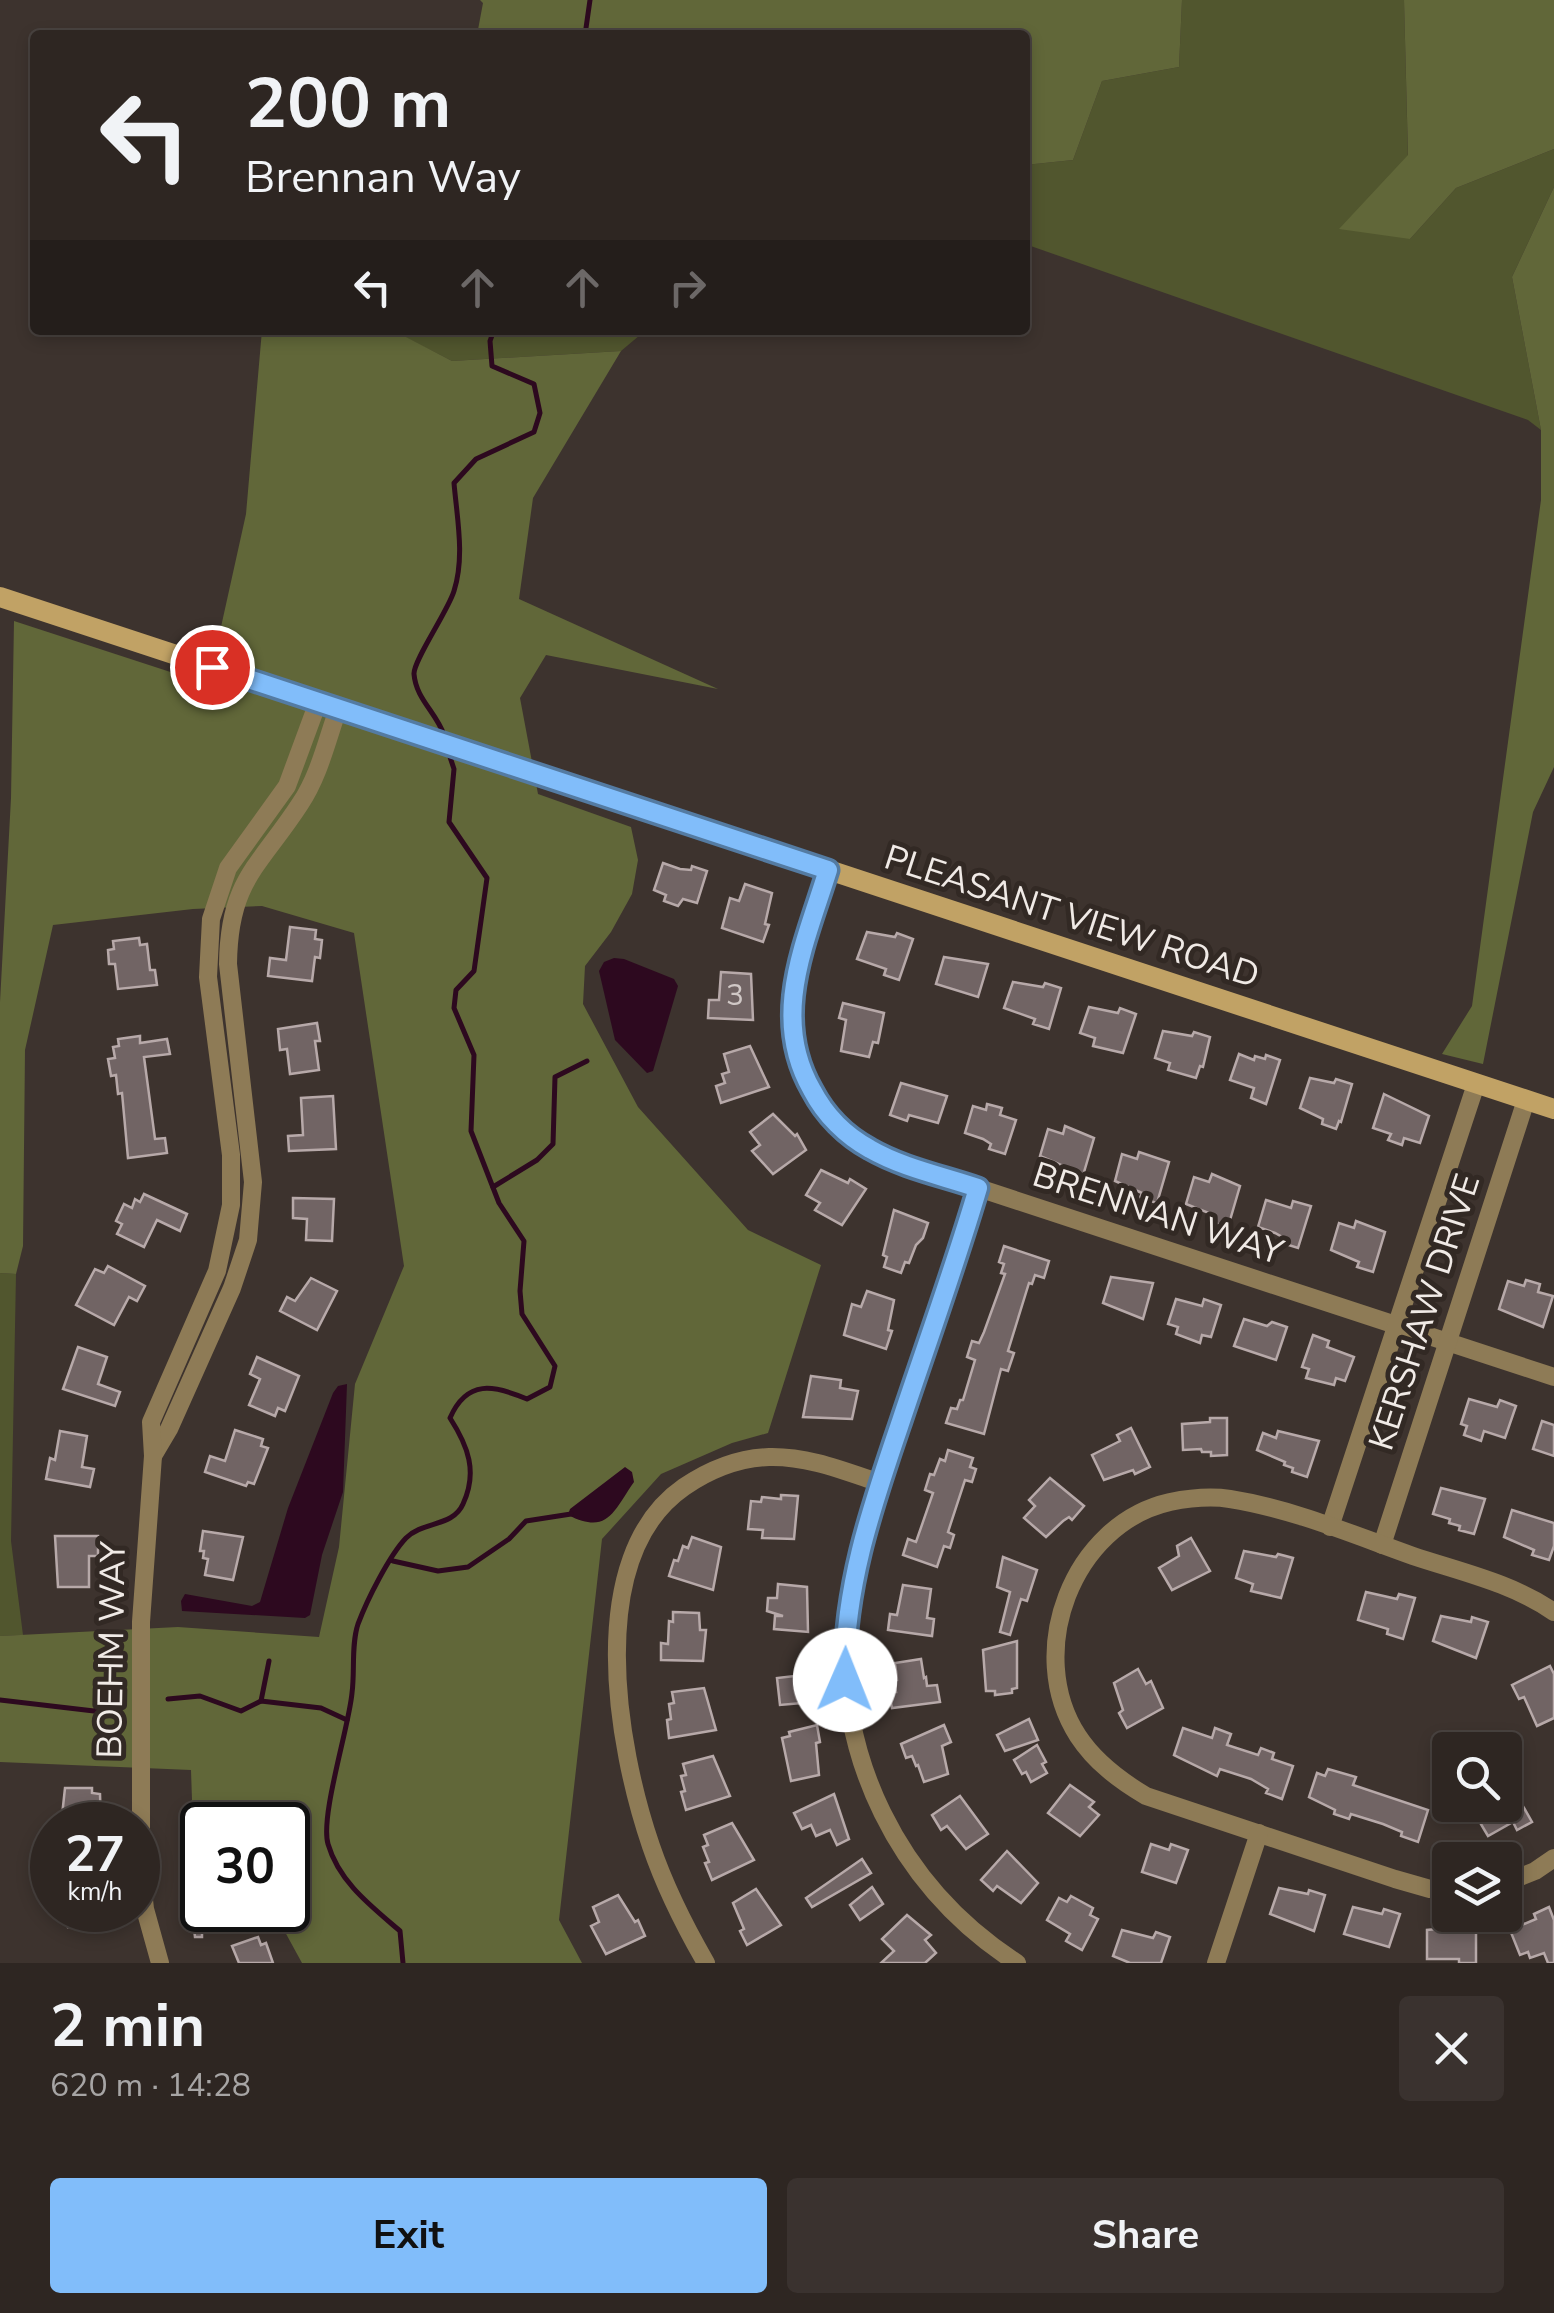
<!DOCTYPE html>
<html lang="en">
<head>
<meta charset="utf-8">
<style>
  body { margin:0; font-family:"Nunito Sans",sans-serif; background:#3a322f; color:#f1f3f6; height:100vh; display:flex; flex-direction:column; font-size:38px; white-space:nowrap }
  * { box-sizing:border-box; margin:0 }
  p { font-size:32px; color:#a7a5a5 }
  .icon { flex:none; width:55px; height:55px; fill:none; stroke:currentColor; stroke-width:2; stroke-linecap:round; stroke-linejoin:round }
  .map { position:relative; height:1963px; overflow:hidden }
  .details { display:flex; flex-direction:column; background:#2e2622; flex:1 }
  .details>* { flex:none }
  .top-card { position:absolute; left:30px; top:30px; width:1000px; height:305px; border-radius:10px; box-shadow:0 5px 15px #0003,0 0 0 2px #494340; background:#2e2622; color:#f1f3f6; overflow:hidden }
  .controls { position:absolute; left:1432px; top:1732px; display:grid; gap:20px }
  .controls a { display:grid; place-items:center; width:90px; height:90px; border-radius:10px; background:#2e2622; box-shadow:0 5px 15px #0003,0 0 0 2px #494340; font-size:50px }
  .speed { position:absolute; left:30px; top:1802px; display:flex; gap:20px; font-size:50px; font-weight:700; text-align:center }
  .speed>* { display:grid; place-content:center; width:130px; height:130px; border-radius:50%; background:#2e2622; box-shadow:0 5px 15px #0003,0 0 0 2px #494340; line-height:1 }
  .speed small { font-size:25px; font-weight:400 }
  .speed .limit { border:5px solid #111; border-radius:15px; background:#fff; color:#111 }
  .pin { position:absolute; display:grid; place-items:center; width:85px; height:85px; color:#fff; margin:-42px; border:5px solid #fff; border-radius:50%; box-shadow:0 2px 10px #0007 }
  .me { position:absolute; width:110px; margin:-55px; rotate:1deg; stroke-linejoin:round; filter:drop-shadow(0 0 8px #0008) }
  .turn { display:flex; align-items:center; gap:35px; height:210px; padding:0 50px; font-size:45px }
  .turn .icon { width:130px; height:130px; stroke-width:2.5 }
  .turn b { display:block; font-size:70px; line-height:85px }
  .lanes { display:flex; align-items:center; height:95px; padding:0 50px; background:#0003; justify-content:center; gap:50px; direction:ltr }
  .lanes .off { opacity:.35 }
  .round { display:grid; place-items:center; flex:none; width:105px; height:105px; border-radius:10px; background:#3a322f }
  .summary { display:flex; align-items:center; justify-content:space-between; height:170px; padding:0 50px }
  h1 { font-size:60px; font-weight:700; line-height:75px }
  .cta { display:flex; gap:20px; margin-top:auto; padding:20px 50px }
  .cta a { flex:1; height:115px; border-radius:10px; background:#81bdfa; color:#111; font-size:40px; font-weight:700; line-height:115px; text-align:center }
  .cta a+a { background:#3a322f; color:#f1f3f6 }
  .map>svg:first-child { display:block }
</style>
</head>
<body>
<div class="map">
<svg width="1554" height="1963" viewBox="0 0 1554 1963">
  <rect width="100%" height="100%" fill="#3d332e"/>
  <g fill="#51562e">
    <path d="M1182,0H1404L1410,239L1456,188L1554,149V187L1512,277L1541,430L1528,420L1025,244V165L1073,160L1102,81L1179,67Z"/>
    <path d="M410,330H646L621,351L452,361L405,337Z"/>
    <path d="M0,1273L16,1274L11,1541L23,1635L0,1636Z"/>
  </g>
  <g fill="#616739">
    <path d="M480,0H1182L1179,67L1102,81L1073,160L1025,165V35H477L483,3Z"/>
    <path d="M1404,0H1554V149L1456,188L1410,239L1339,229L1408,155Z"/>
    <path d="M1554,187V767L1533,812L1483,1064L1442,1054L1472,1006L1541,500V430L1512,277Z"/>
    <path d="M262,330H410L406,337L452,361L621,351L533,498L519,599L718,689L546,655L520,698L538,794L631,827L638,860L632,894L611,932L585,966L583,1004L638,1107L748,1230L821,1265L768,1433L732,1443L661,1474L602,1539L559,1920L582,1963H302L273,1910H288V1825H202V1854H187L179,1817L192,1800L191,1770L0,1762V1636L178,1627L319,1637L339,1547L355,1384L404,1266L354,933L262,906L193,909L53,925L25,1050L23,1246L16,1274L0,1273V1002L11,798L14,621L195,680L215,654L246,514Z"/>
  </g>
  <g fill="#2d091f">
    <path d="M614,958L624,959L674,979L678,986L653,1071L647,1073L615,1040L599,971L604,962Z"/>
    <path d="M347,1384L343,1492L322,1555L310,1615L305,1618L182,1611L181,1601L185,1594L252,1606L260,1602L288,1508L333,1393L338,1386Z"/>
    <path d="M625,1467L632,1472L634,1482C613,1512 608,1535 568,1515L570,1509Z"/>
  </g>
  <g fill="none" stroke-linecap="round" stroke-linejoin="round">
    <g stroke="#2d091f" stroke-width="5">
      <path d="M585,35L590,0"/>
      <path d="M444,735C436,712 416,699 414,674C413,661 448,611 454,591C465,557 457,518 454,483L476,459L534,432L540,413L534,384L492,366L490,341L494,330"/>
      <path d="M493,1187L537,1160L553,1144L555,1077L587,1061"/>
      <path d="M393,1561L438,1571L468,1567L509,1539L526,1521L571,1514"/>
      <path d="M168,1699L200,1696L241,1711L261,1701L321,1708L347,1720"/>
      <path d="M0,1700L94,1711L117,1696"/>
      <path d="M261,1701L269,1661"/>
      <path d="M403,1963L400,1931C371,1906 339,1882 328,1844C320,1816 349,1727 352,1693C355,1671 351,1645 358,1624C367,1600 389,1556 406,1538C423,1521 453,1527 463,1504C478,1472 468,1446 450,1418C467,1379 494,1385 527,1399L550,1387L555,1366L522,1314L520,1291L524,1241L499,1203L471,1131L474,1055L454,1008L456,990L474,971L487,878L449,822L454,769L448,751"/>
    </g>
  </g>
  <g fill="#716464" stroke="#b7a9a9" stroke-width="2.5">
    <path d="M663,863L680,869L691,870L692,866L707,871L697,903L683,899L678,906L664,901L666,895L654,890Z"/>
    <path d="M745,884L772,893L765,924L769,925L763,942L722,928L730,898L739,901Z"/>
    <path d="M290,927L316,930L315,939L322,940L320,958L315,957L312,981L268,976L270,958L286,960Z"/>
    <path d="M867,932L895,937L897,933L913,939L899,980L884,975L886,969L857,959Z"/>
    <path d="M139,938L140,945L147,944L150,970H155L157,985L118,989L115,964H109L108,950L114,949L113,941Z"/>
    <path d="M944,957L988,964L978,997L936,984Z"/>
    <path d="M721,972L751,974L753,1020L708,1018L709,1000H719Z"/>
    <path d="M1013,982L1043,987L1045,983L1061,988L1049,1029L1033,1024L1035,1019L1004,1008Z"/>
    <path d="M843,1003L884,1013L878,1043L873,1042L869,1057L841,1051L846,1020L839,1018Z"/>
    <path d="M1089,1007L1118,1013L1120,1008L1136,1014L1123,1053L1093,1046L1095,1038L1080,1033Z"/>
    <path d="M317,1023L320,1041H315L319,1070L290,1074L287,1049L280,1050L278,1029Z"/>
    <path d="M1163,1031L1192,1036L1194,1032L1210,1037L1203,1067L1200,1066L1196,1078L1168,1070L1170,1063L1155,1058Z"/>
    <path d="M140,1036V1043L167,1039L170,1054L144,1057L155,1139L165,1138L167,1153L128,1158L122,1093L118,1094L116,1075L111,1076L108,1059L115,1058L113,1047L119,1046L118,1039Z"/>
    <path d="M750,1046L769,1087L721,1103L716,1086L725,1083L722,1074L729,1072L724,1054Z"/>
    <path d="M1239,1054L1254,1060L1255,1056L1265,1059L1266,1055L1280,1060L1266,1104L1251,1098L1254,1088L1230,1080Z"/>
    <path d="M1310,1078L1334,1083L1336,1079L1352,1084L1341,1122L1339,1121L1336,1129L1322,1124L1323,1119L1300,1108Z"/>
    <path d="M901,1083L947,1096L938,1123L909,1115L907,1121L890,1115Z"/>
    <path d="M1384,1094L1429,1116L1420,1143L1404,1138L1402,1145L1388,1140L1391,1134L1373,1128Z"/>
    <path d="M333,1096L336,1149L289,1151L288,1136L303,1135L301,1098Z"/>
    <path d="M987,1104L1002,1108L1000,1115L1016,1120L1005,1154L989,1149L991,1144L983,1139L965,1133L973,1106L986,1110Z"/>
    <path d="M773,1114L795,1136L797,1134L806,1150L773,1174L752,1151L760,1145L750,1132Z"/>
    <path d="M1065,1126L1094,1138L1082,1179L1066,1174L1068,1168L1040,1156L1048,1129L1063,1134Z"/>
    <path d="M1139,1152L1169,1162L1157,1203L1140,1198L1142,1193L1115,1181L1122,1154L1137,1159Z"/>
    <path d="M821,1170L848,1183L850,1179L866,1189L842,1225L815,1210L820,1203L806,1195Z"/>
    <path d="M1212,1174L1240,1186L1228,1227L1211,1222L1213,1216L1209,1213L1186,1204L1194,1177L1209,1182Z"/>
    <path d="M144,1194L187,1214L180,1231L157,1220L144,1247L117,1234L122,1224L116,1221L124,1204L132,1208L135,1199L140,1202Z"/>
    <path d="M293,1198L334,1199L332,1241L306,1240L307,1219L293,1218Z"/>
    <path d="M1266,1200L1291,1208L1293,1201L1311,1206L1298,1248L1282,1243L1284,1238L1275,1233L1258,1227Z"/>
    <path d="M894,1210L928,1223L923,1238L916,1245L909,1263L905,1262L901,1273L884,1267L887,1257L883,1255Z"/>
    <path d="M1356,1221L1385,1232L1373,1272L1357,1267L1359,1262L1331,1250L1339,1223L1354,1228Z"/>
    <path d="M1004,1246L1049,1261L1044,1278L1035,1275L1032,1284L1029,1283L1008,1351L1014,1353L1008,1371L1001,1369L984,1434L946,1423L951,1408L957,1409L960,1400H963L975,1360L967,1357L972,1341L979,1343L984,1332L1005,1274L1001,1273L1004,1264L999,1262Z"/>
    <path d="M108,1266L145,1286L137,1301L129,1297L114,1325L76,1305L95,1269L104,1273Z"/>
    <path d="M1111,1277L1153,1283L1143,1319L1103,1303Z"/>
    <path d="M311,1278L337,1291L317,1330L280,1311L287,1297L295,1301Z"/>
    <path d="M1526,1280L1540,1284L1538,1292L1553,1296L1543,1327L1499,1309L1508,1281L1524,1286Z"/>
    <path d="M867,1291L894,1300L888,1330L892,1331L886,1349L844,1335L852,1304L861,1307Z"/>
    <path d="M1176,1299L1202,1306L1204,1299L1221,1305L1211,1337L1202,1335L1200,1343L1176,1334L1178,1327L1168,1324Z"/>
    <path d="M1244,1319L1267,1326L1272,1322L1287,1327L1276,1360L1234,1346Z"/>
    <path d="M1313,1335L1329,1341L1327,1347L1354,1357L1345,1381L1336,1378L1334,1385L1306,1378L1309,1369L1302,1367Z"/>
    <path d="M78,1347L107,1357L98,1384L120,1392L115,1406L63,1389Z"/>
    <path d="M257,1357L299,1376L285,1411L278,1408L275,1416L249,1405L260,1379L250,1374Z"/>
    <path d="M811,1376L841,1380L840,1388L858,1391L852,1419L803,1417Z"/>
    <path d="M1469,1399L1497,1407L1500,1400L1516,1406L1505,1438L1484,1431L1481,1441L1464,1435L1467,1426L1461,1424Z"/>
    <path d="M1210,1418H1227V1455L1211,1456V1452H1202L1201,1449L1183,1450L1182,1424L1210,1422Z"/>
    <path d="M1542,1421L1554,1425V1456L1533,1449Z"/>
    <path d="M1131,1428L1150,1467L1135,1474L1133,1470L1104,1480L1092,1455L1120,1441L1117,1435Z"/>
    <path d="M235,1430L263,1439L261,1446L268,1448L254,1484L248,1482L246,1486L205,1472L210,1456L225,1461Z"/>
    <path d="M60,1431L87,1436L82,1467L94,1469L90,1487L46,1479L50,1458L55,1460Z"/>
    <path d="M1278,1431L1319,1441L1307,1477L1292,1472L1293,1468L1284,1465L1285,1462L1257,1450L1263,1433L1276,1438Z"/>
    <path d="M948,1450L973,1458L970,1467L976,1469L972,1482L965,1480L948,1532L954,1535L950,1548L944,1546L937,1567L903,1555L908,1539L916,1542L933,1493L925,1490L930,1474L934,1475L940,1459L945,1461Z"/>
    <path d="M1050,1478L1084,1506L1072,1520L1069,1517L1063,1521L1046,1537L1024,1518L1035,1506L1029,1500Z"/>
    <path d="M1441,1488L1485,1499L1474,1534L1459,1530L1460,1526L1449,1523L1450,1519L1433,1514Z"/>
    <path d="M781,1495L798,1496L794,1539L762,1538L763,1530L748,1529L751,1501L761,1502L762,1497L781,1499Z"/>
    <path d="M1512,1510L1554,1523V1546L1549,1560L1532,1555L1534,1550L1504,1537Z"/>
    <path d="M203,1531L243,1537L233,1580L205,1575L208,1559L203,1558L204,1551H200Z"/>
    <path d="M55,1536H98V1556H89V1587H58Z"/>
    <path d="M692,1537L721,1547L713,1590L669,1576L674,1560L678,1561L683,1546L688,1548Z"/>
    <path d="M1191,1538L1210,1571L1172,1590L1159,1568L1179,1556L1177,1546Z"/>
    <path d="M1244,1551L1276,1557L1278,1554L1293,1558L1281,1598L1251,1591L1253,1584L1236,1578Z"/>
    <path d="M1003,1557L1037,1570L1027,1601L1021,1599L1010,1635L1000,1632L1010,1592L997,1587Z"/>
    <path d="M778,1584L807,1587L808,1632L774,1629L775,1616H783L767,1611L768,1598H777Z"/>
    <path d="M903,1585L931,1589L927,1618L934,1619L932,1636L888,1630L890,1614L897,1615Z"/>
    <path d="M1366,1592L1397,1599L1399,1594L1415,1598L1403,1639L1387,1634L1388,1629L1358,1620Z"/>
    <path d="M673,1612L699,1613L700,1630H706L703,1661L661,1660V1643L668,1644L669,1621L673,1622Z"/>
    <path d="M1441,1616L1471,1622L1472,1617L1488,1622L1476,1658L1433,1641Z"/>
    <path d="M1017,1641V1688L1012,1689V1693L995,1695V1691H986L983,1650Z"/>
    <path d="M921,1659L924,1678L926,1677L927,1686L937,1685L940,1702L892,1708L889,1692H896L894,1681L897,1680L895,1663Z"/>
    <path d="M1550,1666L1554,1674V1718L1537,1726L1524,1697L1519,1699L1512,1685Z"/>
    <path d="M1138,1669L1146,1684L1151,1681L1163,1708L1127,1728L1119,1713L1123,1710L1114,1683Z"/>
    <path d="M804,1675L805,1685H811L813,1702L780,1705L777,1678Z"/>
    <path d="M704,1688L716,1730L669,1738L667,1720L671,1719L669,1704L674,1703L672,1692Z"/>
    <path d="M1029,1719L1038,1740L1005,1751L997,1735Z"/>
    <path d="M817,1725L820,1742L816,1743L819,1775L791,1781L782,1738L790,1736L789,1732Z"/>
    <path d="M944,1725L951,1742L942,1746L948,1774L924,1782L918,1765L916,1766L912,1756L906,1758L901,1744Z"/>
    <path d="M1183,1728L1212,1738L1215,1728L1231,1734L1227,1745L1258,1755L1261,1748L1274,1753L1272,1759L1293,1766L1282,1799L1266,1793L1268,1789L1251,1779L1220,1769L1217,1776L1174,1755Z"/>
    <path d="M1037,1745L1046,1762L1042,1764L1047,1773L1031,1782L1026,1772L1022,1774L1014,1760Z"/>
    <path d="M713,1756L730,1796L686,1810L681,1792L685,1791L681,1776L686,1775L683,1764Z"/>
    <path d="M1328,1769L1356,1777L1353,1785L1428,1810L1418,1842L1401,1836L1402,1832L1383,1824L1351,1814L1349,1819L1334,1814L1335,1810L1309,1797L1317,1773L1325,1776Z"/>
    <path d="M1070,1785L1094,1802L1089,1807L1099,1815L1080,1836L1048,1813Z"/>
    <path d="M65,1788H92V1793L100,1794L101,1825H61Z"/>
    <path d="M1515,1792L1532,1822L1517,1830L1513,1822L1488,1836L1475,1814L1484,1810L1481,1805H1505V1797Z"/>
    <path d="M834,1794L849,1839L837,1845L830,1830L816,1836L811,1825L802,1829L794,1813Z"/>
    <path d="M960,1796L988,1834L966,1849L947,1826L941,1830L932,1815Z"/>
    <path d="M732,1823L754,1860L712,1880L705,1863L709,1862L703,1847L708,1845L704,1835Z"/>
    <path d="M1151,1844L1169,1850L1171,1844L1188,1850L1176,1883L1142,1872Z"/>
    <path d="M1007,1851L1038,1883L1021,1903L997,1886L993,1891L981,1880Z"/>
    <path d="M862,1859L871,1873L812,1907L806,1898Z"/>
    <path d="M202,1869V1937H195L187,1871Z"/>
    <path d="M872,1887L883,1904L860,1920L850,1905Z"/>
    <path d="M1279,1888L1308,1894L1309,1890L1325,1895L1314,1931L1270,1914Z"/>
    <path d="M756,1889L781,1925L747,1945L740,1931L744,1929L733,1903Z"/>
    <path d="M618,1895L635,1922L638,1920L645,1936L606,1954L591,1926L599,1922L593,1907Z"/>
    <path d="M1071,1896L1093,1908L1090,1915L1098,1919L1082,1950L1066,1941L1070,1934L1047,1920L1059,1898L1067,1902Z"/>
    <path d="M1353,1907L1382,1914L1384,1909L1400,1914L1389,1947L1344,1934Z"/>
    <path d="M1549,1907L1554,1920V1963H1548L1544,1953L1530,1958L1528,1952L1520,1955L1510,1930L1536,1919L1534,1914Z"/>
    <path d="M65,1910H127L128,1918L68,1927Z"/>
    <path d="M907,1915L931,1935L925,1940L936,1953L925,1963H881L894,1951L882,1939Z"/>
    <path d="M1459,1923H1476V1963H1459V1959H1427V1930L1460,1927Z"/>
    <path d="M1122,1930L1153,1938L1156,1932L1170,1937L1161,1963H1130L1113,1956Z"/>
    <path d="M258,1937L261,1945L266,1943L273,1963H239L232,1946Z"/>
  </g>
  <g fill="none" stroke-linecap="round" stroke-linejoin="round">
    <g stroke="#8e7b56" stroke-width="18">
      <path d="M828,870C814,914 794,958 790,1004C785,1072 830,1128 887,1158L1554,1377"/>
      <path d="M978,1188C952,1275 921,1361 892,1447C874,1501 853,1558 847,1615C833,1755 899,1887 1017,1963"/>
      <path d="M153,1456L169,1429L232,1288L248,1240L253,1182L228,964C229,880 259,867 300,804C319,776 327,740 338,709"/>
      <path d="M1330,1527L1476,1084"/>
      <path d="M1382,1545L1526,1100"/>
      <path d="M1505,1883L1535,1871L1554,1858"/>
      <path d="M1450,1890L1430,1889L1395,1879L1146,1796C1119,1780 1095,1762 1078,1736C1024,1653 1072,1524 1170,1502C1190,1498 1210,1496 1230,1499C1293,1509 1354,1535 1413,1556C1461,1572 1512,1583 1554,1612"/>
      <path d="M160,1963L145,1909L141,1872V1622L153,1456L151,1422L217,1271L231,1205V1155L208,977L211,919L228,868L287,786L318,702"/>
      <path d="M706,1963C684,1925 665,1887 651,1846C617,1747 583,1557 684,1487C709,1470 738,1458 769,1457C807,1456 844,1471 880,1483"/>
      <path d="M1216,1963L1259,1833"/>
    </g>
    <path stroke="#c1a265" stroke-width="20" d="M0,597L1554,1109"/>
  </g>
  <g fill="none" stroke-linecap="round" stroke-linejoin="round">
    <g stroke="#547ba2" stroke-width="25">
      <path id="route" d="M212,667L828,870C805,944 770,1017 812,1090C825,1115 846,1136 870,1149C903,1168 943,1176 978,1188C955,1266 927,1343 901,1421C872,1506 843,1589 845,1680"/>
    </g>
    <use href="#route" stroke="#81bdfa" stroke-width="18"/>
  </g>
  <g text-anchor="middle" stroke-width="10" stroke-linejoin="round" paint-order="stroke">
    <g font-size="30" fill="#d0c8c6">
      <text x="735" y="1005">3</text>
    </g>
    <g font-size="35" fill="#f0eae6" stroke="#322924">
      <text transform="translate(1072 916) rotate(18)" y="12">PLEASANT VIEW ROAD</text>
      <text transform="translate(1158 1213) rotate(18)" y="12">BRENNAN WAY</text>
      <text transform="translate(1424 1312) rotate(-72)" y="12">KERSHAW DRIVE</text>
      <text transform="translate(111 1650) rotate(-89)" y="12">BOEHM WAY</text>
    </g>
  </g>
</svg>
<div class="controls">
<a><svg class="icon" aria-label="search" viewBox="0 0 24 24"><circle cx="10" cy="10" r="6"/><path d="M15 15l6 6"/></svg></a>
<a><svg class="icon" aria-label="layers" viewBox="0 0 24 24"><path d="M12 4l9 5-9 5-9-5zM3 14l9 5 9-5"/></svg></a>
</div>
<div class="speed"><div>27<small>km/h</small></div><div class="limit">30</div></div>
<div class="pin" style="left:212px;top:667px;background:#d93025"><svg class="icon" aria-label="arrive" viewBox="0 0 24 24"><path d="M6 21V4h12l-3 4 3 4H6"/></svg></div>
<svg class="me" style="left:845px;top:1680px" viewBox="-20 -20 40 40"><circle r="19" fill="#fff"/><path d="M0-13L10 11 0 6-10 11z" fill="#81bdfa"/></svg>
<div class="top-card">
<div class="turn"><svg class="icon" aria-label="left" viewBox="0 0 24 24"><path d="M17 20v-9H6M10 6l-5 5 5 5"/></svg><div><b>200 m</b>Brennan Way</div></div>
<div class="lanes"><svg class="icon" aria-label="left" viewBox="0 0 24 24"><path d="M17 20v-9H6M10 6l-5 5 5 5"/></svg><svg class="icon off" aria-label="ahead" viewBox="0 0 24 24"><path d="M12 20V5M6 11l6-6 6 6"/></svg><svg class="icon off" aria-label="ahead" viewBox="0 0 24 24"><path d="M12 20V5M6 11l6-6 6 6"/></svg><svg class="icon off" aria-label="right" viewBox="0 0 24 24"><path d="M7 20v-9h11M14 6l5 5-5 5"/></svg></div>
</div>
</div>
<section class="details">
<div class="summary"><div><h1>2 min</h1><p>620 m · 14:28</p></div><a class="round"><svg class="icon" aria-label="close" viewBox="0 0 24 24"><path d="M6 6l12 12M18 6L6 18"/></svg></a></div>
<div class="cta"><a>Exit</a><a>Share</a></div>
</section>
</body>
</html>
